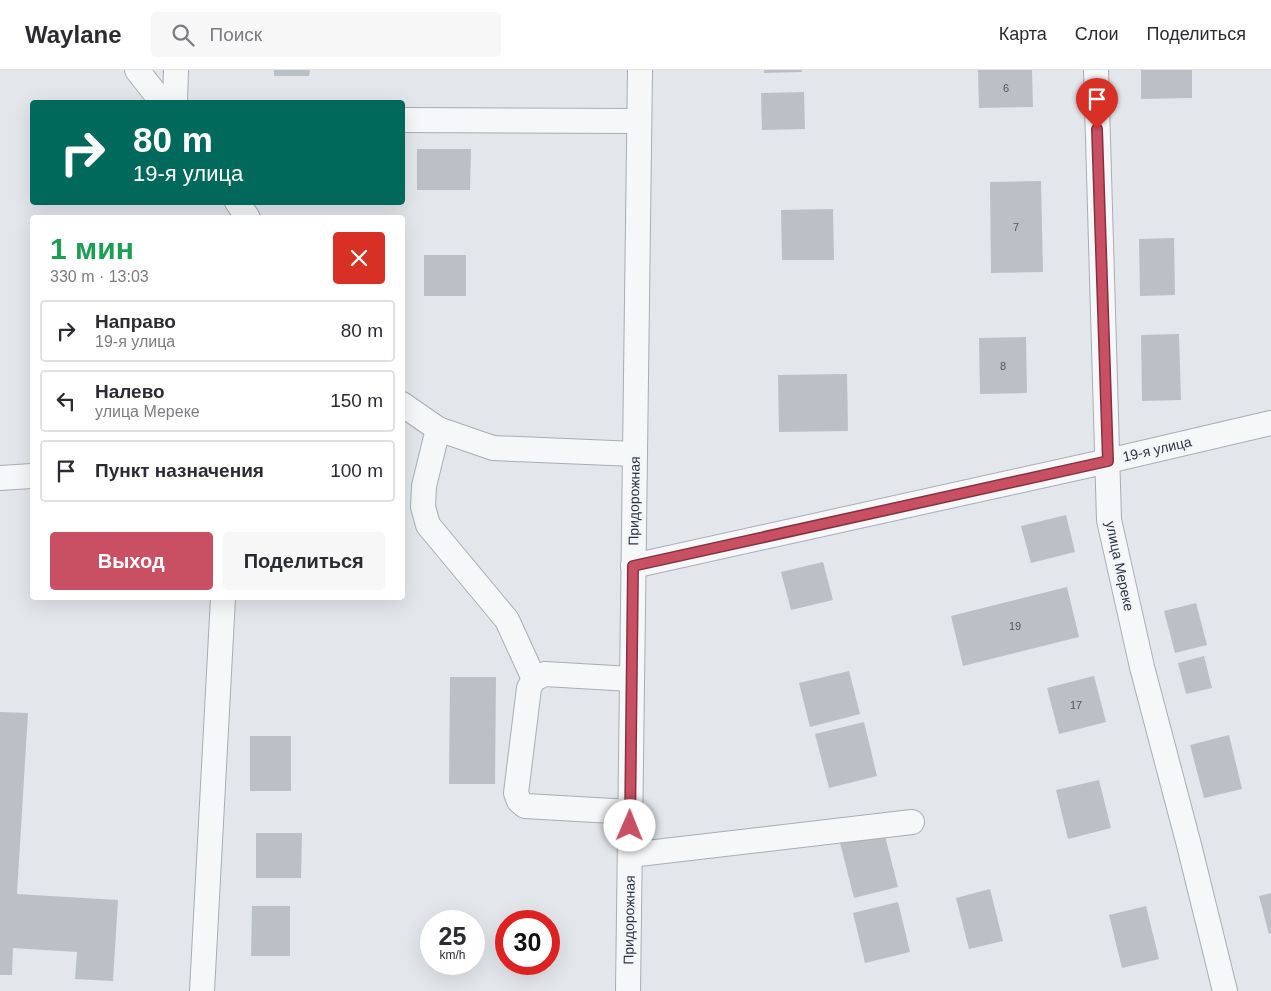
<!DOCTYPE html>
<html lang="ru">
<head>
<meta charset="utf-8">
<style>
  body { margin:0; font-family:Arial,sans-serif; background:#f7f7f7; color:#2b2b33; height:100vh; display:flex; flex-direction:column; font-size:19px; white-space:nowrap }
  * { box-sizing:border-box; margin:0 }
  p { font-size:16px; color:#7c7c81 }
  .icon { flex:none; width:28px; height:28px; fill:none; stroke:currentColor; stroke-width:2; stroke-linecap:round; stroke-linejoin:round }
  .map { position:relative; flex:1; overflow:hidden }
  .details { position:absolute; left:30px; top:145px; width:375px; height:385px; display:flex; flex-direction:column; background:#fff; border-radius:5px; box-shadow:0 5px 20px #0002 }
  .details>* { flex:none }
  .banner { position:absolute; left:30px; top:30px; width:375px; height:105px; border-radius:5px; box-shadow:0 5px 20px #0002; background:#00695c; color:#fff; overflow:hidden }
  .speed { position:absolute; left:420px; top:840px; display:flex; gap:10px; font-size:25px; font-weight:700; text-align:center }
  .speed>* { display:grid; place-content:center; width:65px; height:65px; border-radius:50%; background:#fff; box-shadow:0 5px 20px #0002; line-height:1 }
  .speed small { font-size:12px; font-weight:400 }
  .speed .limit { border:8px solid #d22; background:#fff; color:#111 }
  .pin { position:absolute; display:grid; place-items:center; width:42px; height:42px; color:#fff; margin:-51px -21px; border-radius:50% 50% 50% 0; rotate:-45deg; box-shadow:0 0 5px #0007 }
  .pin .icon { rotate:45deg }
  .me { position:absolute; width:55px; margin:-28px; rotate:1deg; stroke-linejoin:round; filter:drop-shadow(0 0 4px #0008) }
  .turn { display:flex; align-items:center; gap:18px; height:105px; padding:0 20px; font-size:22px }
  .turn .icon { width:65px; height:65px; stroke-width:2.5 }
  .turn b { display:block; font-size:35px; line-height:42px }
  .round { display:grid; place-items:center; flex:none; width:52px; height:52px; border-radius:5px; background:#f7f7f7 }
  .overview { display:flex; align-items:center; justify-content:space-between; height:85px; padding:0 20px }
  h1 { font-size:30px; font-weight:600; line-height:38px; color:#1e9e55 }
  .primary-button { display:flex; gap:10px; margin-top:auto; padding:10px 20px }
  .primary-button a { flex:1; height:58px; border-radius:5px; background:#c94f63; color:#fff; font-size:20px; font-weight:600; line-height:58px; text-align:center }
  .primary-button a+a { background:#f7f7f7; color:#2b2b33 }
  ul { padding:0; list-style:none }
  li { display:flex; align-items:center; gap:15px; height:62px; margin:0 10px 8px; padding:0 10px; border:2px solid #e1e1e2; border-radius:5px }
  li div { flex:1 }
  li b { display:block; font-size:19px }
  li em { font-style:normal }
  header { display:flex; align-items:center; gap:30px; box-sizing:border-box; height:70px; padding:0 25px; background:#fff; border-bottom:1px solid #e1e1e2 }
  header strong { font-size:24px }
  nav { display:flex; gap:28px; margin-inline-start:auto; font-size:18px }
  .search { width:350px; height:45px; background:#f7f7f7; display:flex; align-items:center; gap:12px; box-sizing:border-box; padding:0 18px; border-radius:5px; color:#7c7c81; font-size:19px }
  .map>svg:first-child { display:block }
</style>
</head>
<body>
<header>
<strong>Waylane</strong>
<div class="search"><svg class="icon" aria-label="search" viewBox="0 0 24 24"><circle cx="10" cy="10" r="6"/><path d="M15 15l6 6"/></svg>Поиск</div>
<nav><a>Карта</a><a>Слои</a><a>Поделиться</a></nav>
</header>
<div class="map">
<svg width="1271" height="921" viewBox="0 0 1271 921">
  <rect width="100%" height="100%" fill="#e3e6eb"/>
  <g fill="#bbc0c7">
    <path d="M274,0H310L309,6H274Z"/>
    <path d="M764,0H802V2L764,3Z"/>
    <path d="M978,0H1032L1033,37L979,38Z"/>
    <path d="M1141,0H1192V28L1141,29Z"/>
    <path d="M804,22L805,59L762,60L761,23Z"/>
    <path d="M417,79H471L470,120H417Z"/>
    <path d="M1041,111L1043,202L991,203L990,112Z"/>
    <path d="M833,139L834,190H782L781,140Z"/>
    <path d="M1174,168L1175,225L1140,226L1139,169Z"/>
    <rect x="424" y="185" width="42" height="41"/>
    <path d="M1179,264L1181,330L1142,331L1141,265Z"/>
    <path d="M1026,267L1027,323L980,324L979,268Z"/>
    <path d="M847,304L848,361L779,362L778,305Z"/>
    <path d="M1066,445L1075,482L1031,493L1021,456Z"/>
    <path d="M823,492L833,530L791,540L781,502Z"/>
    <path d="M1067,517L1079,567L963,596L951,546Z"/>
    <path d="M1196,533L1207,575L1175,583L1164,541Z"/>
    <path d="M1204,586L1212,618L1186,624L1178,593Z"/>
    <path d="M849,601L860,644L810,657L799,613Z"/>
    <path d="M1094,606L1106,652L1059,664L1047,618Z"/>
    <path d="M450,607H496L495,714H449Z"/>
    <path d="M0,642L28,643L17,824L118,830L113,911L75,909L77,882L13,878L12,905H0Z"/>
    <path d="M864,652L877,706L829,718L815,664Z"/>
    <path d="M1229,665L1242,719L1204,728L1190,675Z"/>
    <rect x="250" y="666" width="41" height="55"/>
    <path d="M1099,710L1111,758L1068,769L1056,720Z"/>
    <path d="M884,762L898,817L854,828L840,773Z"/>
    <path d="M256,763H302L301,808H256Z"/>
    <path d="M990,819L1003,871L969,879L956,828Z"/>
    <path d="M1271,823V863L1269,864L1259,826Z"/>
    <path d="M898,832L910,882L865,893L853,843Z"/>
    <path d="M252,836H290V886H251Z"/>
    <path d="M1146,836L1159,889L1122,898L1109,845Z"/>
  </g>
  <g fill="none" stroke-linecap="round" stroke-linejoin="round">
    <g stroke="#a8adb5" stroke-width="26">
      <g id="minor">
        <path d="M137,0L162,32"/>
        <path d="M1096,0L1109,450L1142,597L1189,775L1225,921"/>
        <path d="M175,32L176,0"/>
        <path d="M402,50L639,51"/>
        <path d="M237,132L248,148"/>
        <path d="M402,334L438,359L493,378L635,384"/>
        <path d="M438,359L424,416L423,437L428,455L507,550L534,609"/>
        <path d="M0,408L32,406"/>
        <path d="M633,496L1108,391L1271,353"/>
        <path d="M630,742L525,736L519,731L516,723L529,618L534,609L545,604L631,609"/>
        <path d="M630,785L912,752"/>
        <path d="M202,921L223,528"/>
        <path d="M628,921L640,0"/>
      </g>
    </g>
    <use href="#minor" stroke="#f6f7f9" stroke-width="24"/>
  </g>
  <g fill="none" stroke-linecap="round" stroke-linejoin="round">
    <g stroke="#833340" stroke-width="12">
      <path id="route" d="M630,756L633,496L1108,391L1097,59"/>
    </g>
    <use href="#route" stroke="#c94f63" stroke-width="9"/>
  </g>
  <g text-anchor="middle" stroke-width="5" stroke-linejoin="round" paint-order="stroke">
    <g font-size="11" fill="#505763">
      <text x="1006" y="22">6</text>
      <text x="1016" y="161">7</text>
      <text x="1003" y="300">8</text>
      <text x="1015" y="560">19</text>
      <text x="1076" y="639">17</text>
    </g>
    <g font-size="14" fill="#2c3442" stroke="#f3f5f8">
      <text transform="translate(1157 379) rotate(-13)" y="5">19-я улица</text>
      <text transform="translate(634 431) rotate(-89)" y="5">Придорожная</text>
      <text transform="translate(1120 496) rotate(78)" y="5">улица Мереке</text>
      <text transform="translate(629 850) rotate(-89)" y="5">Придорожная</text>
    </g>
  </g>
</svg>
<div class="speed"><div>25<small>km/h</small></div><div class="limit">30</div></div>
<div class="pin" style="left:1097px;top:59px;background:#d93025"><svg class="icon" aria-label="arrive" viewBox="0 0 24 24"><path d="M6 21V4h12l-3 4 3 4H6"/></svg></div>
<svg class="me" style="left:630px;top:756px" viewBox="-20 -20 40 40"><circle r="19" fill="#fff"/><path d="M0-13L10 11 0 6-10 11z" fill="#c94f63"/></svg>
<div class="banner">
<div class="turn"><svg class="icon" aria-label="right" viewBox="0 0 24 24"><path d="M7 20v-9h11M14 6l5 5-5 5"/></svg><div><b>80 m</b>19-я улица</div></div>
</div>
<section class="details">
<div class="overview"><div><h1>1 мин</h1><p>330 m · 13:03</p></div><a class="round" style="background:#d93025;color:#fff"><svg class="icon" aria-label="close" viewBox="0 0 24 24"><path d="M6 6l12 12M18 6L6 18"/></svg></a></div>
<ul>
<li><svg class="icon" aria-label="right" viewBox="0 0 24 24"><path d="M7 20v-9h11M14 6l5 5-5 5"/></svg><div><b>Направо</b><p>19-я улица</p></div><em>80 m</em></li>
<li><svg class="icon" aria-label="left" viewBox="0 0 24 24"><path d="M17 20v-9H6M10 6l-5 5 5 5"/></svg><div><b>Налево</b><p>улица Мереке</p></div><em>150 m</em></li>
<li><svg class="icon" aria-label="arrive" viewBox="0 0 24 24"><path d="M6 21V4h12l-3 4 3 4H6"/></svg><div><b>Пункт назначения</b></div><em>100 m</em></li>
</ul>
<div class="primary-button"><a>Выход</a><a>Поделиться</a></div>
</section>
</div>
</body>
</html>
